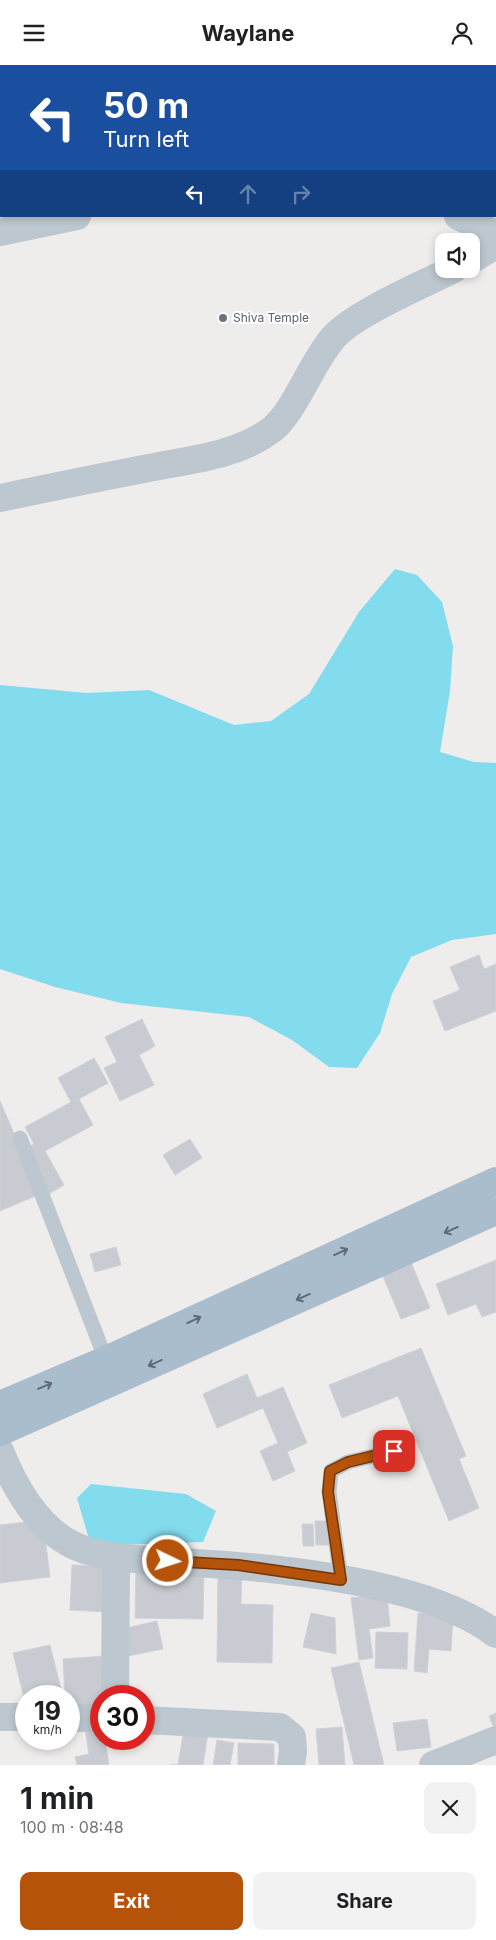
<!DOCTYPE html>
<html lang="en">
<head>
<meta charset="utf-8">
<style>
  body { margin:0; font-family:Inter,sans-serif; background:#f2f2f2; color:#202124; height:100vh; display:flex; flex-direction:column; font-size:19px; white-space:nowrap }
  * { box-sizing:border-box; margin:0 }
  p { font-size:16px; color:#757577 }
  .icon { flex:none; width:28px; height:28px; fill:none; stroke:currentColor; stroke-width:2; stroke-linecap:round; stroke-linejoin:round }
  .map { position:relative; height:1700px; overflow:hidden }
  .details { display:flex; flex-direction:column; background:#fff; flex:1 }
  .details>* { flex:none }
  .banner { position:absolute; left:0px; top:0px; width:496px; height:152px; box-shadow:0 2px 8px #0003; background:#1a4fa0; color:#fff; overflow:hidden }
  .fabs { position:absolute; left:435px; top:168px; display:grid; gap:10px }
  .fabs a { display:grid; place-items:center; width:45px; height:45px; border-radius:10px; background:#fff; box-shadow:0 2px 8px #0003; font-size:25px }
  .speed { position:absolute; left:15px; top:1620px; display:flex; gap:10px; font-size:25px; font-weight:700; text-align:center }
  .speed>* { display:grid; place-content:center; width:65px; height:65px; border-radius:50%; background:#fff; box-shadow:0 2px 8px #0003; line-height:1 }
  .speed small { font-size:12px; font-weight:400 }
  .speed .limit { border:8px solid #d22; background:#fff; color:#111 }
  .pin { position:absolute; display:grid; place-items:center; width:42px; height:42px; color:#fff; margin:-21px; border-radius:10px; box-shadow:0 2px 8px #0006 }
  .me { position:absolute; width:55px; margin:-28px; rotate:94deg; stroke-linejoin:round; filter:drop-shadow(0 0 4px #0008) }
  .turn { display:flex; align-items:center; gap:18px; height:105px; padding:0 20px; font-size:22px }
  .turn .icon { width:65px; height:65px; stroke-width:2.5 }
  .turn b { display:block; font-size:35px; line-height:42px }
  .lanes { display:flex; align-items:center; height:48px; padding:0 20px; background:#0003; justify-content:center; gap:25px; direction:ltr }
  .lanes .off { opacity:.35 }
  .round { display:grid; place-items:center; flex:none; width:52px; height:52px; border-radius:10px; background:#f2f2f2 }
  .headline { display:flex; align-items:center; justify-content:space-between; height:85px; padding:0 20px }
  h1 { font-size:30px; font-weight:700; line-height:38px }
  .primary-button { display:flex; gap:10px; margin-top:auto; padding:10px 20px }
  .primary-button a { flex:1; height:58px; border-radius:10px; background:#b45309; color:#fff; font-size:20px; font-weight:700; line-height:58px; text-align:center }
  .primary-button a+a { background:#f2f2f2; color:#202124 }
  header { display:flex; justify-content:space-between; align-items:center; height:65px; padding:0 20px; background:#fff; font-size:22px; font-weight:700 }
  .map>svg:first-child { display:block }
</style>
</head>
<body>
<header><svg class="icon" aria-label="menu" viewBox="0 0 24 24"><path d="M4 6h16M4 12h16M4 18h16"/></svg>Waylane<svg class="icon" aria-label="person" viewBox="0 0 24 24"><circle cx="12" cy="8" r="4"/><path d="M4 21q1-7 8-7t8 7"/></svg></header>
<div class="map">
<svg width="496" height="1700" viewBox="0 0 496 1700">
  <rect width="100%" height="100%" fill="#efecec"/>
  <g fill="#83dbee">
    <path d="M395,504L417,510L442,537L453,581L450,626L440,687L474,697L496,698V869L452,875L411,892L392,929L380,968L357,1003L329,1002L292,975L249,952L121,938L55,922L0,904V620L87,628L149,625L234,660L271,656L309,629L359,547Z"/>
    <path d="M91,1419L186,1429L216,1446L203,1477L91,1481L77,1433Z"/>
  </g>
  <g fill="#c8cbd1" stroke="#d0d2d8">
    <path d="M479,890L484,904L496,899V946L445,966L433,936L460,925L450,902Z"/>
    <path d="M142,954L155,981L139,990L154,1020L120,1036L104,1003L117,997L105,972Z"/>
    <path d="M94,993L108,1018L79,1034L93,1060L45,1086L64,1120L47,1130L22,1085L34,1079L25,1062L71,1037L58,1013Z"/>
    <path d="M0,1036L40,1129L0,1146Z"/>
    <path d="M190,1074L202,1093L175,1110L163,1090Z"/>
    <path d="M116,1182L121,1200L95,1207L90,1189Z"/>
    <path d="M408,1190L430,1243L401,1254L379,1202Z"/>
    <path d="M496,1195V1247L482,1252L476,1239L448,1250L436,1219Z"/>
    <path d="M421,1283L466,1391L459,1394L479,1443L449,1456L398,1331L342,1353L329,1320Z"/>
    <path d="M247,1309L257,1333L283,1322L307,1378L287,1387L295,1406L273,1416L260,1386L278,1378L263,1343L217,1363L203,1329Z"/>
    <path d="M43,1455L50,1512L0,1518V1460Z"/>
    <path d="M315,1456H332L333,1480H316Z"/>
    <path d="M302,1459H313L314,1481H303Z"/>
    <path d="M72,1500L110,1501L108,1547L70,1545Z"/>
    <path d="M136,1502L204,1503L203,1554L135,1553Z"/>
    <path d="M218,1509H242L241,1539L273,1540L272,1598L217,1597Z"/>
    <path d="M387,1529L390,1561L369,1564L373,1593L359,1595L351,1533Z"/>
    <path d="M311,1548L335,1553L336,1589L303,1582Z"/>
    <path d="M418,1548L453,1552L451,1586L429,1584L427,1608L414,1606Z"/>
    <path d="M157,1556L163,1584L128,1591L122,1564Z"/>
    <path d="M376,1567L408,1568L407,1604L375,1603Z"/>
    <path d="M50,1580L62,1628L48,1631H26L25,1637L13,1588Z"/>
    <path d="M106,1591L109,1631H101V1639L69,1641V1631H65L63,1594Z"/>
    <path d="M359,1597L384,1700H354L331,1603Z"/>
    <path d="M496,1648V1668L489,1651Z"/>
    <path d="M186,1652L210,1656L203,1700H170H178Z"/>
    <path d="M427,1654L431,1682L397,1686L393,1658Z"/>
    <path d="M101,1661V1674H105L109,1700H77L75,1692L89,1689L85,1664Z"/>
    <path d="M342,1662L345,1700H319L316,1664Z"/>
    <path d="M217,1675L234,1678L230,1700H213Z"/>
    <path d="M238,1678L274,1679V1700H238Z"/>
  </g>
  <g fill="none" stroke-linecap="round" stroke-linejoin="round">
    <g stroke="#bcc7cf" stroke-width="15">
      <path d="M20,1073L106,1295"/>
      <path d="M341,1515L329,1427L331,1406L348,1397L394,1386"/>
    </g>
    <g stroke="#bcc7cf" stroke-width="28">
      <path d="M458,151L496,169"/>
      <path d="M0,167L77,151"/>
      <path d="M471,195L496,180"/>
      <path d="M0,433C48,423 96,413 144,404C187,395 234,392 270,366C294,349 311,298 333,273C353,249 424,219 454,204"/>
      <path d="M0,1386C14,1421 35,1459 69,1478C100,1496 160,1495 196,1498C282,1503 427,1517 496,1569"/>
      <path d="M115,1631L116,1493"/>
      <path d="M0,1652H26"/>
      <path d="M69,1653H101"/>
      <path d="M144,1655L280,1662L292,1672L293,1686L291,1700"/>
      <path d="M433,1700L496,1675"/>
    </g>
    <g stroke="#aabdcc" stroke-width="28">
      <path d="M0,1340L106,1295L496,1116"/>
      <path d="M0,1367L496,1146"/>
    </g>
  </g>
  <defs><path id="oneway-shaft" d="M-6 0H5M1.5-3L5.5 0L1.5 3" fill="none" stroke-width="1.6" stroke-linecap="round" stroke-linejoin="round" transform="scale(1.25)"/></defs>
  <g stroke="#5e6b76">
    <use href="#oneway-shaft" transform="translate(451 1165) rotate(156)"/>
    <use href="#oneway-shaft" transform="translate(341 1187) rotate(-25)"/>
    <use href="#oneway-shaft" transform="translate(303 1232) rotate(156)"/>
    <use href="#oneway-shaft" transform="translate(194 1255) rotate(-25)"/>
    <use href="#oneway-shaft" transform="translate(155 1298) rotate(156)"/>
    <use href="#oneway-shaft" transform="translate(45 1321) rotate(-23)"/>
  </g>
  <g fill="none" stroke-linecap="round" stroke-linejoin="round">
    <g stroke="#753606" stroke-width="12">
      <path id="route" d="M168,1496L238,1500L341,1515L328,1427L330,1406L348,1397L394,1386"/>
    </g>
    <use href="#route" stroke="#b45309" stroke-width="9"/>
  </g>
  <circle fill="#6b7280" stroke="#fff" stroke-width="2" cx="223" cy="253" r="5"/>
  <g text-anchor="middle" stroke-width="4" stroke-linejoin="round" paint-order="stroke">
    <g font-size="12" fill="#5b616d" stroke="#fff" text-anchor="start">
      <text x="233" y="257">Shiva Temple</text>
    </g>
  </g>
</svg>
<div class="fabs">
<a><svg class="icon" aria-label="sound" viewBox="0 0 24 24"><path d="M4 9h4l5-4v14l-5-4H4zM17 9q2 3 0 6"/></svg></a>
</div>
<div class="speed"><div>19<small>km/h</small></div><div class="limit">30</div></div>
<div class="pin" style="left:394px;top:1386px;background:#d93025"><svg class="icon" aria-label="arrive" viewBox="0 0 24 24"><path d="M6 21V4h12l-3 4 3 4H6"/></svg></div>
<svg class="me" style="left:168px;top:1496px" viewBox="-20 -20 40 40"><circle r="17" fill="#b45309" stroke="#fff" stroke-width="3"/><path d="M0-11L8 9 0 5-8 9z" fill="#fff"/></svg>
<div class="banner">
<div class="turn"><svg class="icon" aria-label="left" viewBox="0 0 24 24"><path d="M17 20v-9H6M10 6l-5 5 5 5"/></svg><div><b>50 m</b>Turn left</div></div>
<div class="lanes"><svg class="icon" aria-label="left" viewBox="0 0 24 24"><path d="M17 20v-9H6M10 6l-5 5 5 5"/></svg><svg class="icon off" aria-label="ahead" viewBox="0 0 24 24"><path d="M12 20V5M6 11l6-6 6 6"/></svg><svg class="icon off" aria-label="right" viewBox="0 0 24 24"><path d="M7 20v-9h11M14 6l5 5-5 5"/></svg></div>
</div>
</div>
<section class="details">
<div class="headline"><div><h1>1 min</h1><p>100 m · 08:48</p></div><a class="round"><svg class="icon" aria-label="close" viewBox="0 0 24 24"><path d="M6 6l12 12M18 6L6 18"/></svg></a></div>
<div class="primary-button"><a>Exit</a><a>Share</a></div>
</section>
</body>
</html>
